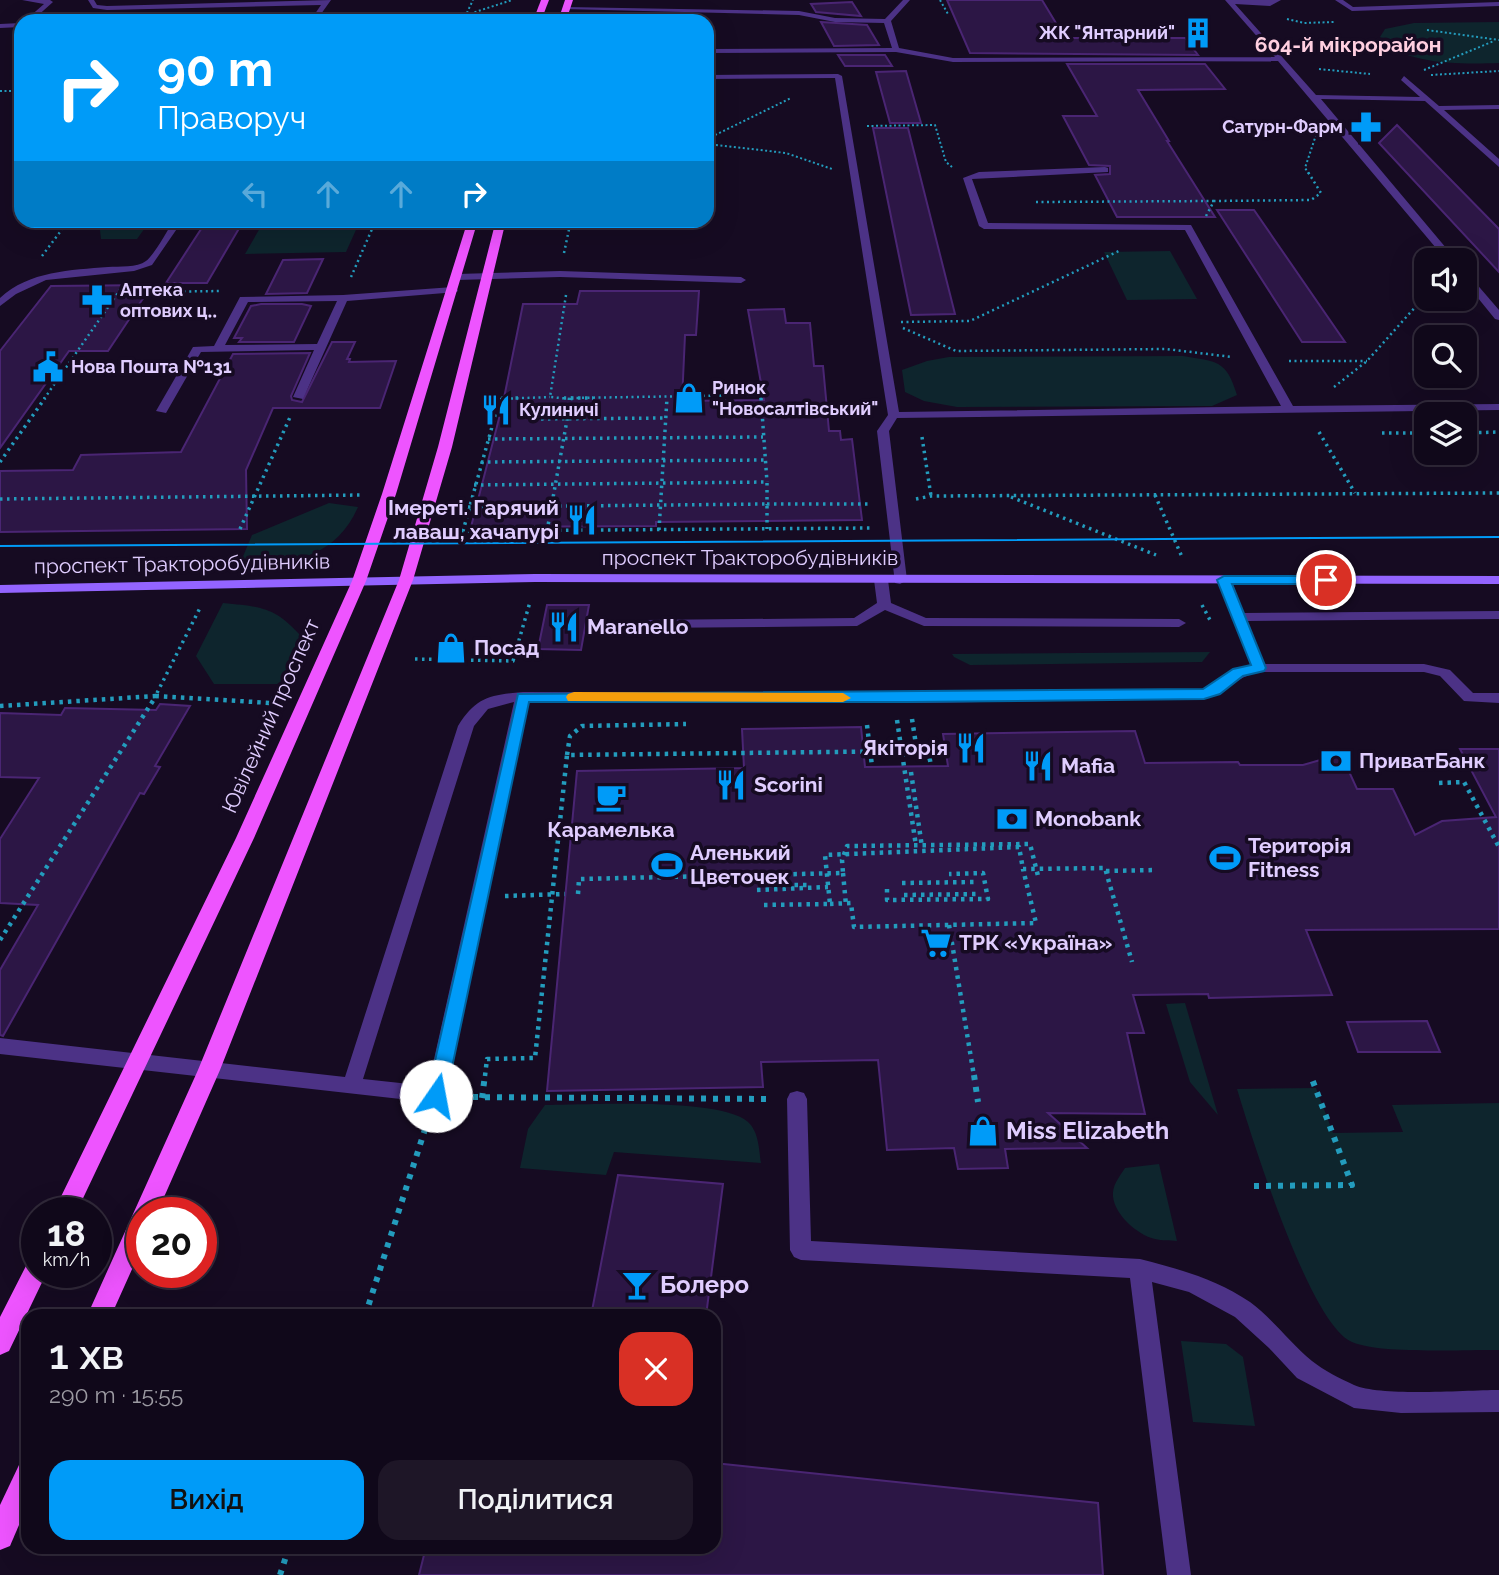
<!DOCTYPE html>
<html lang="uk">
<head>
<meta charset="utf-8">
<style>
  body { margin:0; font-family:Raleway,sans-serif; background:#1e1627; color:#f1f3f6; height:100vh; display:flex; flex-direction:column; font-size:26px; white-space:nowrap }
  * { box-sizing:border-box; margin:0 }
  p { font-size:23px; color:#9c9aa2 }
  .icon { flex:none; width:38px; height:38px; fill:none; stroke:currentColor; stroke-width:2; stroke-linecap:round; stroke-linejoin:round }
  .map { position:relative; flex:1; overflow:hidden }
  .side { position:absolute; left:21px; top:1309px; width:700px; height:245px; display:flex; flex-direction:column; background:#10081a; border-radius:21px; box-shadow:0 7px 28px #0002,0 0 0 2px #302939 }
  .side>* { flex:none }
  .guide { position:absolute; left:14px; top:14px; width:700px; height:214px; border-radius:21px; box-shadow:0 7px 28px #0002,0 0 0 2px #302939; background:#009bf8; color:#fff; overflow:hidden }
  .buttons { position:absolute; left:1414px; top:248px; display:grid; gap:14px }
  .buttons a { display:grid; place-items:center; width:63px; height:63px; border-radius:14px; background:#10081a; box-shadow:0 7px 28px #0002,0 0 0 2px #302939; font-size:35px }
  .speed { position:absolute; left:21px; top:1197px; display:flex; gap:14px; font-size:35px; font-weight:700; text-align:center }
  .speed>* { display:grid; place-content:center; width:91px; height:91px; border-radius:50%; background:#10081a; box-shadow:0 7px 28px #0002,0 0 0 2px #302939; line-height:1 }
  .speed small { font-size:18px; font-weight:400 }
  .speed .limit { border:10px solid #d22; background:#fff; color:#111 }
  .pin { position:absolute; display:grid; place-items:center; width:60px; height:60px; color:#fff; margin:-30px; border:4px solid #fff; border-radius:50%; box-shadow:0 2px 7px #0007 }
  .me { position:absolute; width:77px; margin:-38px; rotate:12deg; stroke-linejoin:round; filter:drop-shadow(0 0 5px #0008) }
  .turn { display:flex; align-items:center; gap:24px; height:147px; padding:0 28px; font-size:32px }
  .turn .icon { width:91px; height:91px; stroke-width:2.5 }
  .turn b { display:block; font-size:49px; line-height:60px }
  .lanes { display:flex; align-items:center; height:66px; padding:0 28px; background:#0003; justify-content:center; gap:35px; direction:ltr }
  .lanes .off { opacity:.35 }
  .round { display:grid; place-items:center; flex:none; width:74px; height:74px; border-radius:21px; background:#1e1627 }
  .headline { display:flex; align-items:center; justify-content:space-between; height:119px; padding:0 28px }
  h1 { font-size:42px; font-weight:600; line-height:52px }
  .cta { display:flex; gap:14px; margin-top:auto; padding:14px 28px }
  .cta a { flex:1; height:80px; border-radius:21px; background:#009bf8; color:#111; font-size:28px; font-weight:600; line-height:80px; text-align:center }
  .cta a+a { background:#1e1627; color:#f1f3f6 }
  .map>svg:first-child { display:block }
</style>
</head>
<body>
<div class="map">
<svg width="1499" height="1575" viewBox="0 0 1499 1575">
  <rect width="100%" height="100%" fill="#160b22"/>
  <g fill="#0e252d">
    <path d="M1499,22V63C1465,64 1403,66 1380,37L1385,29L1414,23Z"/>
    <path d="M99,221V220L150,221L137,239H101Z"/>
    <path d="M264,221V220L360,221L346,252L245,254Z"/>
    <path d="M1170,251L1197,299L1127,300L1104,252Z"/>
    <path d="M1183,356C1217,362 1226,359 1237,395L1212,406L957,407L924,401L905,392L902,370L927,361L949,357Z"/>
    <path d="M329,503L358,507C336,558 288,566 239,566L252,535Z"/>
    <path d="M223,603C261,607 274,606 301,636L296,656L280,684H214L196,656Z"/>
    <path d="M1210,652L1202,662L970,665L954,657L952,654Z"/>
    <path d="M1185,1003L1218,1115L1190,1082L1166,1004Z"/>
    <path d="M1316,1088L1333,1133L1403,1132L1392,1105L1499,1103V1350C1465,1349 1377,1355 1350,1341C1308,1319 1252,1138 1237,1089Z"/>
    <path d="M545,1105C585,1105 721,1097 748,1122C759,1132 759,1150 761,1163L614,1152L606,1175L520,1168L528,1129Z"/>
    <path d="M1159,1164L1177,1241C1170,1240 1162,1241 1155,1239C1137,1235 1111,1212 1113,1192C1114,1183 1120,1176 1125,1168Z"/>
    <path d="M1181,1341L1226,1344L1243,1357L1255,1426L1193,1422Z"/>
  </g>
  <g fill="#2c1645" stroke="#4a2573" stroke-width="2">
    <path d="M947,0H1042L1065,38H1185L1198,55L970,53Z"/>
    <path d="M852,2L861,16L816,12L811,4Z"/>
    <path d="M821,22L867,25L879,45L834,46Z"/>
    <path d="M838,55H885L892,66H845Z"/>
    <path d="M1067,64H1205L1225,89L1138,90L1169,141H1167L1215,217H1117L1095,175L1110,174V166L1089,165L1063,116H1097Z"/>
    <path d="M906,71L921,123H890L876,72Z"/>
    <path d="M1397,125L1499,229V272L1379,143Z"/>
    <path d="M873,128H908L955,314L911,315Z"/>
    <path d="M1217,210H1254L1345,342H1302Z"/>
    <path d="M207,220H244L207,283H166Z"/>
    <path d="M323,259L307,293L266,294L283,260Z"/>
    <path d="M152,285L108,351H69L0,448V351L51,286Z"/>
    <path d="M580,291H699L696,335H685L682,401L764,400L748,310L784,309L786,323H810L814,366H823L829,431H840L841,440L852,439L862,520L656,522V526L471,527L503,403L523,304H577Z"/>
    <path d="M261,304H302L311,306L294,342H239L242,338H234L251,306Z"/>
    <path d="M332,342H355L347,359H350L349,362L396,361L380,408H273L246,470L247,529L0,532V471L73,470L81,455L181,452L233,354L310,353L291,396L292,400L302,402Z"/>
    <path d="M547,605H589L581,650L538,649Z"/>
    <path d="M160,704L190,706L155,766L160,767L144,794L140,793L3,1036L0,1035V970L38,905L0,903V839L39,778L0,777V713L61,715L65,708L156,710Z"/>
    <path d="M861,727L865,767L948,766L943,734L1135,731L1145,763L1238,762L1240,765H1303L1341,754L1357,789H1393L1415,835L1442,821L1496,817L1460,749H1499V929L1306,930L1332,995L1209,998L1208,994L1133,995L1144,1033H1127L1145,1114L1048,1113L1087,1148L1005,1149L1008,1168L958,1169L954,1148L887,1150L878,1060L761,1062L763,1087L547,1091L577,771L744,768L742,729Z"/>
    <path d="M1427,1021L1440,1052H1358L1347,1022Z"/>
    <path d="M618,1175L723,1184L706,1316H591Z"/>
    <path d="M714,1463L1098,1503L1103,1575H419L426,1547H714Z"/>
  </g>
  <g fill="none" stroke-linecap="round" stroke-linejoin="round">
    <g stroke="#239cbd" stroke-width="2" stroke-dasharray="2 2.5" stroke-linecap="butt">
      <path d="M940,0L948,14"/>
      <path d="M466,15L512,0"/>
      <path d="M1287,19L1304,23L1334,22"/>
      <path d="M463,21L473,0"/>
      <path d="M1427,30L1499,40"/>
      <path d="M1319,69L1370,74"/>
      <path d="M1424,70L1494,41"/>
      <path d="M1431,75L1499,71"/>
      <path d="M0,91H21"/>
      <path d="M867,126L935,125L946,162L952,167"/>
      <path d="M707,139L791,98"/>
      <path d="M707,144L786,153L832,169"/>
      <path d="M1309,174L1305,168L1316,135"/>
    </g>
    <g stroke="#239cbd" stroke-width="2.5" stroke-dasharray="2 3.5" stroke-linecap="butt">
      <path d="M1036,202L1214,201"/>
      <path d="M1206,216L1214,201L1311,200L1321,193L1308,172"/>
      <path d="M564,253L571,220"/>
      <path d="M42,256L69,220"/>
      <path d="M351,277L376,220"/>
      <path d="M151,286L147,292L222,291"/>
      <path d="M566,295L550,397L571,399"/>
      <path d="M901,322L970,321L1121,250"/>
      <path d="M903,328L956,351L1166,349L1232,357"/>
      <path d="M1289,361H1367"/>
      <path d="M760,381L761,399"/>
      <path d="M1334,387L1367,361L1426,295"/>
      <path d="M571,398L760,395"/>
      <path d="M44,399L120,290"/>
      <path d="M500,399L550,397"/>
    </g>
    <g stroke="#239cbd" stroke-width="3.5" stroke-dasharray="2.5 4.5" stroke-linecap="butt">
      <path d="M518,398H500L463,531L870,528"/>
      <path d="M571,398H593"/>
      <path d="M761,398L767,482"/>
      <path d="M534,419L665,418"/>
      <path d="M1319,432L1355,493"/>
      <path d="M1382,433H1426"/>
      <path d="M1465,433L1499,432"/>
      <path d="M922,437L931,496"/>
      <path d="M488,439L763,437"/>
      <path d="M0,462L45,398"/>
      <path d="M481,462L765,460"/>
      <path d="M474,485L767,482V504H869"/>
      <path d="M1155,495L1182,557"/>
      <path d="M1011,497L1156,555"/>
      <path d="M0,499L363,495"/>
      <path d="M916,499L931,496L1499,493"/>
      <path d="M468,507L767,504V529"/>
      <path d="M240,529L291,415"/>
      <path d="M659,530L667,398"/>
      <path d="M547,531L571,398H564"/>
      <path d="M1202,605L1210,620"/>
      <path d="M415,659L513,661L530,602"/>
      <path d="M157,693L200,608"/>
      <path d="M276,693L287,672"/>
    </g>
    <g stroke="#239cbd" stroke-width="4.5" stroke-dasharray="3.5 5" stroke-linecap="butt">
      <path d="M0,706L156,696L158,692"/>
      <path d="M912,719L917,751H928L931,765"/>
      <path d="M897,720L916,846"/>
      <path d="M867,725L872,766"/>
      <path d="M567,755L570,736L582,726L686,724"/>
      <path d="M911,772L922,847"/>
      <path d="M1439,783L1464,782L1499,847"/>
      <path d="M1106,871L1157,870"/>
      <path d="M843,873L846,905"/>
      <path d="M902,883L974,882"/>
      <path d="M769,885H811"/>
      <path d="M887,889V900L988,899L983,873L949,874"/>
      <path d="M757,890L828,887"/>
      <path d="M578,894L579,879L843,873L842,860L847,846L1030,844L1038,876"/>
      <path d="M904,895L978,894"/>
      <path d="M505,896L565,894"/>
      <path d="M830,904L851,903L854,927L1036,923L1023,869"/>
      <path d="M764,905L830,904L825,855L1019,847L1023,869L1105,868L1132,962"/>
      <path d="M949,925L974,1076"/>
      <path d="M0,940L156,696L271,703L277,692"/>
      <path d="M485,1076L487,1059L535,1058L567,755L917,751"/>
    </g>
    <g stroke="#239cbd" stroke-width="6" stroke-dasharray="5 7" stroke-linecap="butt">
      <path d="M974,1075L978,1102"/>
      <path d="M461,1097L770,1099"/>
      <path d="M482,1098L485,1075"/>
      <path d="M1254,1186L1352,1185L1312,1079"/>
      <path d="M365,1316L428,1120"/>
      <path d="M280,1575L289,1547"/>
    </g>
    <g fill="#4c3286" fill-rule="evenodd">
      <path d="M22,0H50L53,2L34,19L35,21H28V18L44,4Z"/>
      <path d="M88,0H94L97,5L107,6L331,0L316,21H310L321,5L107,10L93,8Z"/>
      <path d="M903,0H910L891,21L899,48L953,58L1275,57L1225,0H1281L1270,6L1235,4L1316,95L1420,97L1401,80L1404,76L1439,106L1499,105V109L1444,110L1499,159V167L1425,101L1321,99L1457,261H1447L1278,61L953,62L896,52L707,53V49L892,48L884,23L835,22L799,15L563,9L566,7L799,11L835,18L885,19Z"/>
      <path d="M1335,0H1343L1353,7L1499,2V6L1352,11Z"/>
      <path d="M21,23V27L0,28V24Z"/>
      <path d="M838,74L842,76L899,412L1281,406L1185,230L984,229L979,226L963,178L979,172L1105,167L1108,168V172L972,179L988,223L1191,225L1293,406L1499,404V410L897,418L889,431L907,580L900,584L895,583L877,431L888,415L835,78L707,79V75Z"/>
      <path d="M174,220H183L152,265L134,271L46,280L16,294L0,306V298C29,271 71,270 108,267C119,266 137,268 146,261C155,254 167,231 174,220Z"/>
      <path d="M560,271L741,277L746,280L741,283L560,277L457,280L452,277L457,274Z"/>
      <path d="M1465,273L1468,274L1499,310V320L1495,319L1465,282Z"/>
      <path d="M453,287L458,290L457,292L347,301L303,399L293,397L314,350L201,352L166,413L156,411L193,347L214,346L240,297L343,295ZM337,301L317,344L225,345L248,302Z"/>
      <path d="M881,576L888,580L891,603L926,618L1179,619L1186,623L1179,627L924,626L885,610L857,626L645,628L638,624L645,620L854,618L877,603L874,580Z"/>
      <path d="M1224,576L1231,580L1244,613L1499,611V619L1247,621L1264,664H1424L1450,670L1473,693H1499V703L1464,701L1440,676L1424,672H1259C1238,676 1224,693 1204,699L908,703L529,702L443,1101L436,1103L0,1054V1038L345,1077L458,726C476,697 490,695 523,692L908,693L1202,689L1237,669L1251,665L1217,580ZM514,702L428,1086L363,1079L474,726L488,709Z"/>
      <path d="M797,1091L804,1093L807,1099L811,1241L1140,1259C1179,1269 1216,1279 1250,1302C1273,1319 1290,1343 1312,1361C1323,1370 1341,1379 1354,1385C1382,1397 1465,1390 1499,1390V1412L1401,1413L1354,1408L1297,1378L1269,1348L1235,1317L1189,1292L1152,1282L1191,1575H1167L1130,1278L801,1260L794,1257L790,1250L787,1099L790,1093Z"/>
    </g>
    <path fill="#9364ff" fill-rule="evenodd" d="M535,574L1499,576V584L535,582L0,593V585Z"/>
    <g fill="#ee54ff" fill-rule="evenodd">
      <path d="M541,0H549L541,21H533Z"/>
      <path d="M565,0H573L566,21H558Z"/>
      <path d="M468,220H478L396,494L366,581L254,838L76,1213H53L236,838L352,581L382,494Z"/>
      <path d="M496,220H506L452,447L413,580L220,1070L157,1213H142V1247L111,1316H87L198,1070L399,580L438,447Z"/>
      <path d="M37,1257V1272H47L9,1351L0,1355V1317L29,1260Z"/>
      <path d="M28,1461V1504L10,1546L0,1550V1505L19,1465Z"/>
    </g>
    <path stroke="#009bf8" stroke-width="2" d="M0,546L1499,537"/>
  </g>
  <path fill="#009bf8" stroke="#0065a1" stroke-width="2" d="M1224,576H1326L1333,580L1326,584H1232L1266,668L1264,671L1243,676L1220,694L1204,699L908,702H529L446,1096L443,1101L436,1104L430,1101L427,1096L518,694L1203,689L1233,669L1251,665L1217,580Z"/>
  <path fill="#f59e0b" d="M574,692L843,693L851,698L843,702L568,701L566,697L568,694Z"/>
  <defs>
    <g id="building-bare" transform="scale(2.415)"><path d="M-4-6H4V6H1V3H-1V6H-4ZM-2.5-4.3h1.7v1.8h-1.7ZM.8-4.3h1.7v1.8H.8ZM-2.5-1h1.7V.8h-1.7ZM.8-1h1.7V.8H.8Z" fill="#009bf8" stroke="#160b22" stroke-width="2.5" paint-order="stroke"/></g>
    <g id="pharmacy-bare" transform="scale(2.415)"><path d="M-2-6h4v4h4v4h-4v4h-4v-4h-4v-4h4Z" fill="#009bf8" stroke="#160b22" stroke-width="2.5" paint-order="stroke"/></g>
    <g id="civic-bare" transform="scale(2.415)"><path d="M-.6-6.5H3V-4.5H.6V-3L4-1V1h2V6H-6V1h2V-1L-.6-3ZM-1.2 2.5V6h2.4V2.5Z" fill="#009bf8" stroke="#160b22" stroke-width="2.5" paint-order="stroke"/></g>
    <g id="shop-bare" transform="scale(2.415)"><path d="M-5-2.5h2.3a2.7 3.5 0 0 1 5.4 0H5L5.5 6h-11ZM-1.5-2.5h3a1.5 2.3 0 0 0-3 0Z" fill="#009bf8" stroke="#160b22" stroke-width="2.5" paint-order="stroke"/></g>
    <g id="restaurant-bare" transform="scale(2.415)"><path d="M-5-6h1v4h1v-4h1v4h1v-4h1v5L-1.5 .5V6h-2V.5L-5-1ZM5-6V6H3V1.5H1.5Q1.5-4 5-6Z" fill="#009bf8" stroke="#160b22" stroke-width="2.5" paint-order="stroke"/></g>
    <g id="bank-bare" transform="scale(2.415)"><path d="M-6-4H6V4H-6ZM0-2.3a2.3 2.3 0 1 0 0 4.6a2.3 2.3 0 1 0 0-4.6Z" fill="#009bf8" stroke="#160b22" stroke-width="2.5" paint-order="stroke"/></g>
    <g id="cafe-bare" transform="scale(2.415)"><path d="M-5.5-4.5H6V0H3Q3 3.5 0 3.5H-2.5Q-5.5 3.5-5.5 0ZM3-3.2v2h1.7v-2ZM-6 4.5H4V6H-6Z" fill="#009bf8" stroke="#160b22" stroke-width="2.5" paint-order="stroke"/></g>
    <g id="stadium-bare" transform="scale(2.415)"><path d="M0-5a6.5 5 0 1 0 0 10a6.5 5 0 1 0 0-10ZM-3.5-1.8h7v3.6h-7Z" fill="#009bf8" stroke="#160b22" stroke-width="2.5" paint-order="stroke"/></g>
    <g id="supermarket-bare" transform="scale(2.415)"><path d="M-6-5.5h2.5l.6 2H6L4.5 2H-2.5L-4.4-4H-6ZM-1.5 3.2a1.3 1.3 0 1 0 .1 0ZM3 3.2a1.3 1.3 0 1 0 .1 0Z" fill="#009bf8" stroke="#160b22" stroke-width="2.5" paint-order="stroke"/></g>
    <g id="bar-bare" transform="scale(2.415)"><path d="M-6-5H6L.8 .8V4.5H3.5V6h-7V4.5H-.8V.8Z" fill="#009bf8" stroke="#160b22" stroke-width="2.5" paint-order="stroke"/></g>
  </defs>
  <g fill-rule="evenodd">
    <use href="#building-bare" x="1198" y="33"/>
    <use href="#pharmacy-bare" x="1366" y="127"/>
    <use href="#pharmacy-bare" x="97" y="300"/>
    <use href="#civic-bare" x="48" y="367"/>
    <use href="#shop-bare" x="689" y="398"/>
    <use href="#restaurant-bare" x="496" y="410"/>
    <use href="#restaurant-bare" x="582" y="520"/>
    <use href="#restaurant-bare" x="564" y="627"/>
    <use href="#shop-bare" x="451" y="648"/>
    <use href="#restaurant-bare" x="971" y="748"/>
    <use href="#bank-bare" x="1336" y="761"/>
    <use href="#restaurant-bare" x="1038" y="766"/>
    <use href="#restaurant-bare" x="731" y="785"/>
    <use href="#cafe-bare" x="611" y="797"/>
    <use href="#bank-bare" x="1012" y="819"/>
    <use href="#stadium-bare" x="1225" y="858"/>
    <use href="#stadium-bare" x="667" y="865"/>
    <use href="#supermarket-bare" x="936" y="943"/>
    <use href="#shop-bare" x="983" y="1131"/>
    <use href="#bar-bare" x="637" y="1285"/>
  </g>
  <g text-anchor="middle" stroke-width="7" stroke-linejoin="round" paint-order="stroke">
    <g font-size="18" font-weight="bold" fill="#e0cdff" stroke="#160b22" text-anchor="start">
      <text x="1175" y="39" text-anchor="end">ЖК "Янтарний"</text>
      <text x="1343" y="133" text-anchor="end">Сатурн-Фарм</text>
      <text x="120" y="296">Аптека<tspan x="120" dy="21">оптових ц‥</tspan></text>
      <text x="71" y="373">Нова Пошта №131</text>
      <text x="712" y="394">Ринок<tspan x="712" dy="21">"Новосалтівський"</tspan></text>
      <text x="519" y="416">Кулиничі</text>
    </g>
    <g font-size="21" font-weight="bold" fill="#ffcfe0" stroke="#160b22">
      <text x="1348" y="52">604-й мікрорайон</text>
    </g>
    <g font-size="21" font-weight="bold" fill="#e0cdff" stroke="#160b22" text-anchor="start">
      <text x="559" y="515" text-anchor="end">Імереті. Гарячий<tspan x="559" dy="24">лаваш, хачапурі</tspan></text>
      <text x="587" y="634">Maranello</text>
      <text x="474" y="655">Посад</text>
      <text x="948" y="755" text-anchor="end">Якіторія</text>
      <text x="1359" y="768">ПриватБанк</text>
      <text x="1061" y="773">Mafia</text>
      <text x="754" y="792">Scorini</text>
      <text x="1035" y="826">Monobank</text>
      <text x="611" y="837" text-anchor="middle">Карамелька</text>
      <text x="1248" y="853">Територія<tspan x="1248" dy="24">Fitness</tspan></text>
      <text x="690" y="860">Аленький<tspan x="690" dy="24">Цветочек</tspan></text>
      <text x="959" y="950">ТРК «Україна»</text>
    </g>
    <g font-size="21" fill="#e0cdff" stroke="#160b22">
      <text x="750" y="565">проспект Тракторобудівників</text>
      <text transform="translate(182 564) rotate(-1)" y="7">проспект Тракторобудівників</text>
      <text transform="translate(271 716) rotate(-66)" y="7">Ювілейний проспект</text>
    </g>
    <g font-size="24" font-weight="bold" fill="#e0cdff" stroke="#160b22" text-anchor="start">
      <text x="1006" y="1139">Miss Elizabeth</text>
      <text x="660" y="1293">Болеро</text>
    </g>
  </g>
</svg>
<div class="buttons">
<a><svg class="icon" aria-label="sound" viewBox="0 0 24 24"><path d="M4 9h4l5-4v14l-5-4H4zM17 9q2 3 0 6"/></svg></a>
<a><svg class="icon" aria-label="search" viewBox="0 0 24 24"><circle cx="10" cy="10" r="6"/><path d="M15 15l6 6"/></svg></a>
<a><svg class="icon" aria-label="layers" viewBox="0 0 24 24"><path d="M12 4l9 5-9 5-9-5zM3 14l9 5 9-5"/></svg></a>
</div>
<div class="speed"><div>18<small>km/h</small></div><div class="limit">20</div></div>
<div class="pin" style="left:1326px;top:580px;background:#d93025"><svg class="icon" aria-label="arrive" viewBox="0 0 24 24"><path d="M6 21V4h12l-3 4 3 4H6"/></svg></div>
<svg class="me" style="left:436px;top:1096px" viewBox="-20 -20 40 40"><circle r="19" fill="#fff"/><path d="M0-13L10 11 0 6-10 11z" fill="#009bf8"/></svg>
<div class="guide">
<div class="turn"><svg class="icon" aria-label="right" viewBox="0 0 24 24"><path d="M7 20v-9h11M14 6l5 5-5 5"/></svg><div><b>90 m</b>Праворуч</div></div>
<div class="lanes"><svg class="icon off" aria-label="left" viewBox="0 0 24 24"><path d="M17 20v-9H6M10 6l-5 5 5 5"/></svg><svg class="icon off" aria-label="ahead" viewBox="0 0 24 24"><path d="M12 20V5M6 11l6-6 6 6"/></svg><svg class="icon off" aria-label="ahead" viewBox="0 0 24 24"><path d="M12 20V5M6 11l6-6 6 6"/></svg><svg class="icon" aria-label="right" viewBox="0 0 24 24"><path d="M7 20v-9h11M14 6l5 5-5 5"/></svg></div>
</div>
<section class="side">
<div class="headline"><div><h1>1 хв</h1><p>290 m · 15:55</p></div><a class="round" style="background:#d93025;color:#fff"><svg class="icon" aria-label="close" viewBox="0 0 24 24"><path d="M6 6l12 12M18 6L6 18"/></svg></a></div>
<div class="cta"><a>Вихід</a><a>Поділитися</a></div>
</section>
</div>
</body>
</html>
